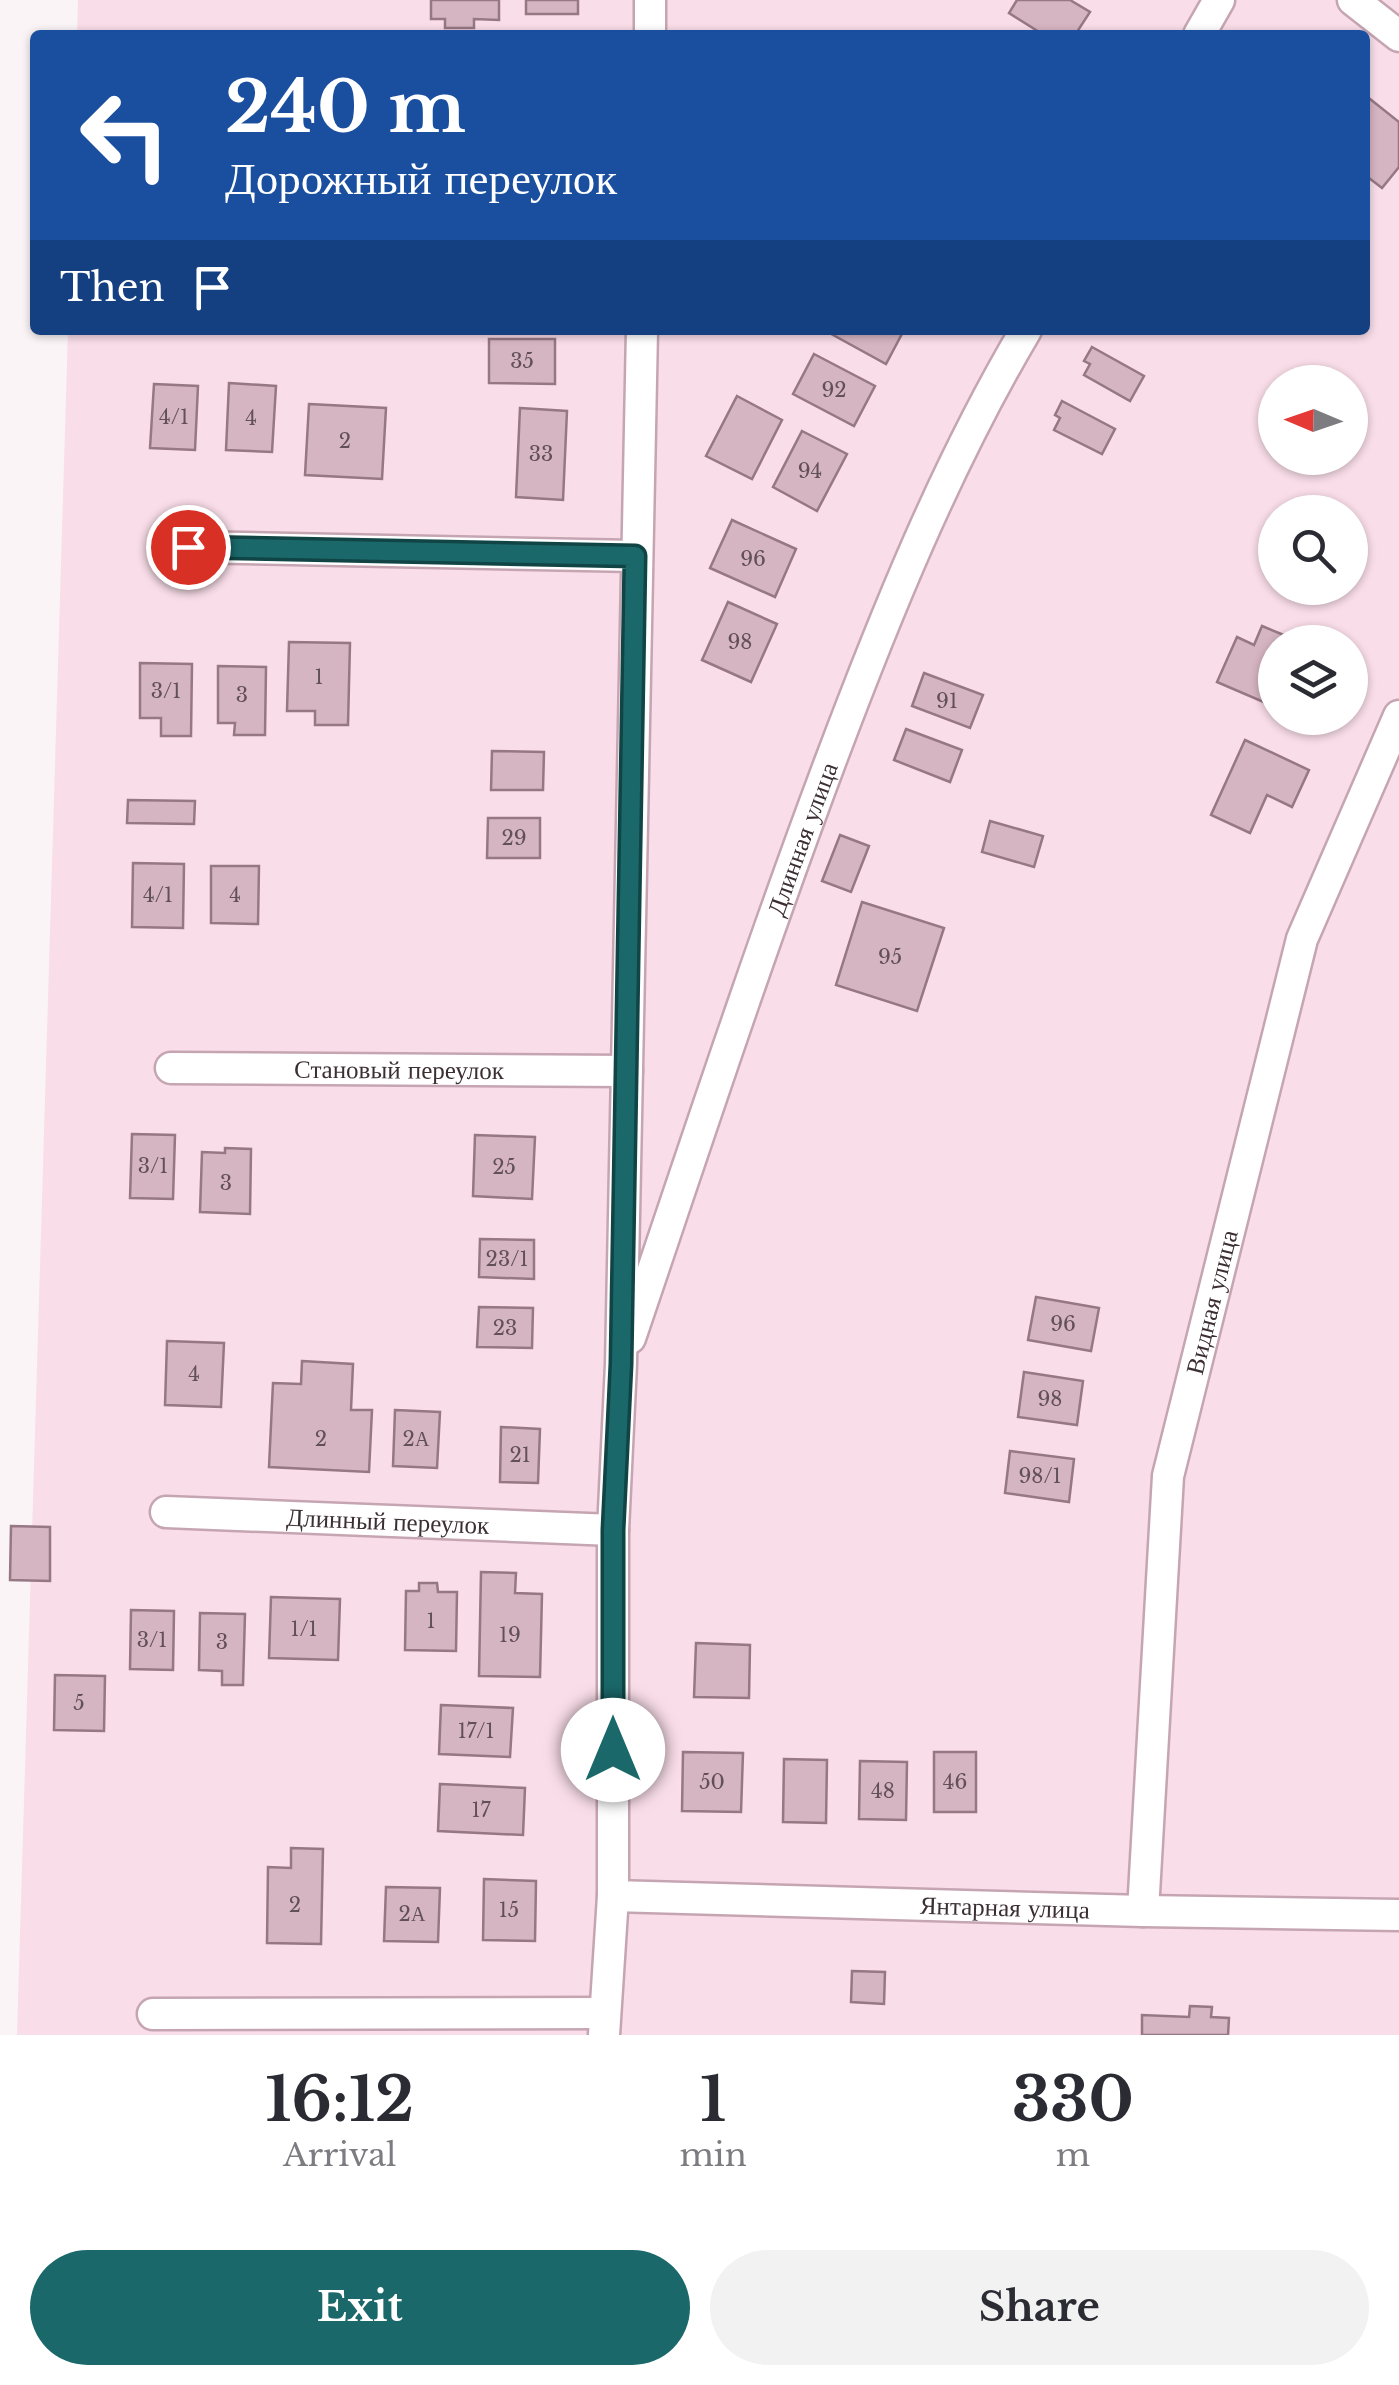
<!DOCTYPE html>
<html lang="en">
<head>
<meta charset="utf-8">
<style>
  body { margin:0; font-family:"Libre Baskerville",serif; background:#f2f2f3; color:#2b2b33; height:100vh; display:flex; flex-direction:column; font-size:38px; white-space:nowrap }
  * { box-sizing:border-box; margin:0 }
  p { font-size:32px; color:#7c7c81 }
  .icon { flex:none; width:55px; height:55px; fill:none; stroke:currentColor; stroke-width:2; stroke-linecap:round; stroke-linejoin:round }
  .map { position:relative; height:2035px; overflow:hidden }
  .details { display:flex; flex-direction:column; background:#fff; flex:1 }
  .details>* { flex:none }
  .guide { position:absolute; left:30px; top:30px; width:1340px; height:305px; border-radius:10px; box-shadow:0 2px 8px #0004; background:#1a4fa0; color:#fff; overflow:hidden }
  .needle { width:65px; rotate:272deg }
  .buttons { position:absolute; left:1258px; top:365px; display:grid; gap:20px }
  .buttons a { display:grid; place-items:center; width:110px; height:110px; border-radius:50%; background:#fff; box-shadow:0 2px 8px #0004; font-size:50px }
  .pin { position:absolute; display:grid; place-items:center; width:85px; height:85px; color:#fff; margin:-42px; border:5px solid #fff; border-radius:50%; box-shadow:0 2px 10px #0007 }
  .me { position:absolute; width:110px; margin:-55px; rotate:0deg; stroke-linejoin:round; filter:drop-shadow(0 0 8px #0008) }
  .turn { display:flex; align-items:center; gap:35px; height:210px; padding:0 30px; font-size:45px }
  .turn .icon { width:130px; height:130px; stroke-width:2.5 }
  .turn b { display:block; font-size:70px; line-height:85px }
  .then { display:flex; align-items:center; height:95px; padding:0 30px; background:#0003; gap:20px; font-size:38px }
  .eta { display:flex; justify-content:space-evenly; align-items:center; height:170px; text-align:center }
  .eta b { font-size:60px; font-weight:700; line-height:70px }
  .action { display:flex; gap:20px; margin-top:auto; padding:20px 30px }
  .action a { flex:1; height:115px; border-radius:60px; background:#1a686a; color:#fff; font-size:40px; font-weight:700; line-height:115px; text-align:center }
  .action a+a { background:#f2f2f3; color:#2b2b33 }
  .map>svg:first-child { display:block }
</style>
</head>
<body>
<div class="map">
<svg width="1399" height="2035" viewBox="0 0 1399 2035">
  <rect width="100%" height="100%" fill="#fbf4f6"/>
  <path fill="#f9dde8" fill-rule="evenodd" d="M78,0H1399V2035H17L68,330H1365V35H77ZM1275,382H1350V458H1275ZM1275,512H1350V588H1275ZM1275,642H1350V718H1275Z"/>
  <g fill="#d6b5c2" stroke="#967784" stroke-width="2.5">
    <path d="M431,0H499V20L474,19V28H445V19H431Z"/>
    <rect x="526" y="0" width="52" height="14"/>
    <path d="M1017,0H1070L1090,12L1075,35H1044L1009,13Z"/>
    <path d="M1365,95L1399,122V167L1382,188L1365,175Z"/>
    <path d="M824,330H904L886,364Z"/>
    <path d="M489,339H555V384L489,383Z"/>
    <path d="M1092,347L1144,376L1130,401L1084,375L1090,364L1084,361Z"/>
    <path d="M814,354L875,386L854,426L793,394Z"/>
    <path d="M229,383L276,386L272,452L226,450Z"/>
    <path d="M154,384L198,386L195,450L150,448Z"/>
    <path d="M737,396L782,420L752,479L706,456Z"/>
    <path d="M1062,401L1115,429L1102,454L1054,430L1060,418L1055,415Z"/>
    <path d="M309,404L386,408L382,479L305,475Z"/>
    <path d="M520,408L567,411L563,500L516,497Z"/>
    <path d="M802,431L847,454L817,511L773,487Z"/>
    <path d="M732,520L796,549L775,597L710,568Z"/>
    <path d="M728,602L777,624L751,682L702,660Z"/>
    <path d="M1262,626L1301,642H1275V707L1217,682L1237,637L1254,645Z"/>
    <path d="M289,642L350,643L348,725H315V711H287Z"/>
    <path d="M140,663L192,664L191,736H161V718H140Z"/>
    <path d="M218,666L266,667L265,735H234L235,723H218Z"/>
    <path d="M924,673L983,695L970,728L912,706Z"/>
    <path d="M906,729L962,750L950,782L894,760Z"/>
    <path d="M1245,740L1309,770L1292,807L1267,795L1250,833L1211,815Z"/>
    <path d="M492,751L544,752L543,790H491Z"/>
    <path d="M128,800L195,801L194,824L127,823Z"/>
    <path d="M488,818H540V858H487Z"/>
    <path d="M990,821L1043,836L1034,867L982,852Z"/>
    <path d="M840,835L869,846L851,892L822,881Z"/>
    <path d="M133,863L184,864L183,928L132,927Z"/>
    <path d="M211,866H259L258,924L211,923Z"/>
    <path d="M862,902L944,928L917,1011L836,985Z"/>
    <path d="M132,1134L175,1135L173,1199L130,1198Z"/>
    <path d="M475,1135L535,1137L532,1199L473,1196Z"/>
    <path d="M225,1148L251,1149L250,1214L200,1212L202,1152L225,1153Z"/>
    <path d="M480,1239L534,1240V1279L479,1277Z"/>
    <path d="M1036,1297L1099,1308L1091,1351L1028,1340Z"/>
    <path d="M479,1307L533,1308L532,1348L477,1347Z"/>
    <path d="M167,1341L224,1343L221,1407L165,1405Z"/>
    <path d="M302,1361L353,1364L351,1410H372L369,1472L269,1467L273,1383L301,1384Z"/>
    <path d="M1024,1372L1083,1381L1077,1425L1018,1417Z"/>
    <path d="M395,1410L440,1412L437,1468L393,1466Z"/>
    <path d="M501,1427L540,1429L538,1483L500,1482Z"/>
    <path d="M1010,1451L1074,1459L1069,1502L1005,1493Z"/>
    <path d="M11,1526L50,1527V1581L10,1580Z"/>
    <path d="M481,1572L516,1573L515,1593L542,1594L540,1677L479,1676Z"/>
    <path d="M419,1583H437L438,1592H457L456,1651L405,1650L406,1591H419Z"/>
    <path d="M271,1597L340,1599L338,1660L269,1658Z"/>
    <path d="M131,1610L174,1611L173,1670L130,1669Z"/>
    <path d="M200,1613L245,1614L243,1685H222V1671L199,1670Z"/>
    <path d="M696,1643L750,1645L749,1698L694,1697Z"/>
    <path d="M55,1675L105,1676L104,1731L54,1730Z"/>
    <path d="M441,1705L513,1708L510,1757L439,1754Z"/>
    <path d="M683,1752L743,1753L741,1812L682,1811Z"/>
    <rect x="934" y="1752" width="42" height="60"/>
    <path d="M784,1759L827,1760L826,1823L783,1822Z"/>
    <path d="M860,1761L907,1762L906,1820L859,1819Z"/>
    <path d="M440,1784L525,1788L523,1835L438,1831Z"/>
    <path d="M291,1848L323,1849L321,1944L267,1943L268,1867L291,1868Z"/>
    <path d="M484,1879L536,1881L535,1941L483,1940Z"/>
    <path d="M386,1887L440,1888L438,1942L384,1941Z"/>
    <path d="M852,1971L885,1972L884,2004L851,2002Z"/>
    <path d="M1190,2006L1212,2007L1211,2017L1229,2018L1228,2035H1142V2015L1189,2017Z"/>
  </g>
  <g fill="none" stroke-linecap="round" stroke-linejoin="round">
    <g stroke="#c6a5b2" stroke-width="35">
      <g id="street">
        <path d="M1353,0L1399,36"/>
        <path d="M650,35V0"/>
        <path d="M1199,35L1219,0"/>
        <path d="M188,547L635,556"/>
        <path id="s1" d="M171,1068L627,1071"/>
        <path id="s2" d="M630,1338C695,1146 758,954 829,765C885,616 945,467 1026,330"/>
        <path id="s3" d="M166,1512L613,1530"/>
        <path id="s4" d="M613,1896L1143,1911L1399,1915"/>
        <path id="s5" d="M1143,1911L1168,1476L1302,939L1399,716"/>
        <path d="M153,2014L605,2013"/>
        <path d="M604,2035L613,1896V1530L621,1364L642,330"/>
      </g>
    </g>
    <use href="#street" stroke="#fff" stroke-width="30"/>
  </g>
  <g fill="none" stroke-linecap="round" stroke-linejoin="round">
    <g stroke="#114445" stroke-width="25">
      <path id="route" d="M188,547L635,556L621,1364L613,1530V1750"/>
    </g>
    <use href="#route" stroke="#1a686a" stroke-width="18"/>
  </g>
  <g text-anchor="middle" stroke-width="9" stroke-linejoin="round" paint-order="stroke">
    <g font-size="20" fill="#625058">
      <text x="522" y="368">35</text>
      <text x="834" y="397">92</text>
      <text x="174" y="424">4/1</text>
      <text x="251" y="425">4</text>
      <text x="345" y="448">2</text>
      <text x="541" y="461">33</text>
      <text x="810" y="478">94</text>
      <text x="753" y="566">96</text>
      <text x="740" y="649">98</text>
      <text x="319" y="684">1</text>
      <text x="166" y="698">3/1</text>
      <text x="242" y="702">3</text>
      <text x="947" y="708">91</text>
      <text x="514" y="845">29</text>
      <text x="158" y="902">4/1</text>
      <text x="235" y="902">4</text>
      <text x="890" y="964">95</text>
      <text x="153" y="1173">3/1</text>
      <text x="504" y="1174">25</text>
      <text x="226" y="1190">3</text>
      <text x="507" y="1266">23/1</text>
      <text x="1063" y="1331">96</text>
      <text x="505" y="1335">23</text>
      <text x="194" y="1381">4</text>
      <text x="1050" y="1406">98</text>
      <text x="321" y="1446">2</text>
      <text x="416" y="1446">2А</text>
      <text x="520" y="1462">21</text>
      <text x="1040" y="1483">98/1</text>
      <text x="431" y="1628">1</text>
      <text x="304" y="1636">1/1</text>
      <text x="510" y="1642">19</text>
      <text x="152" y="1647">3/1</text>
      <text x="222" y="1649">3</text>
      <text x="79" y="1710">5</text>
      <text x="476" y="1738">17/1</text>
      <text x="712" y="1789">50</text>
      <text x="955" y="1789">46</text>
      <text x="883" y="1798">48</text>
      <text x="481" y="1817">17</text>
      <text x="295" y="1912">2</text>
      <text x="509" y="1917">15</text>
      <text x="412" y="1921">2А</text>
    </g>
    <g font-size="25" fill="#3c2f34" stroke="#fff">
      <text dy="9" stroke="none"><textPath href="#s2" startOffset="528">Длинная улица</textPath></text>
      <text dy="9" stroke="none"><textPath href="#s1" startOffset="228">Становый переулок</textPath></text>
      <text dy="9" stroke="none"><textPath href="#s5" startOffset="615">Видная улица</textPath></text>
      <text dy="9" stroke="none"><textPath href="#s3" startOffset="222">Длинный переулок</textPath></text>
      <text dy="9" stroke="none"><textPath href="#s4" startOffset="392">Янтарная улица</textPath></text>
    </g>
  </g>
</svg>
<div class="buttons">
<a><svg class="needle" viewBox="-14 -14 28 28"><path d="M0-13l5 13h-10z" fill="#e53935"/><path d="M0 13l5-13h-10z" fill="#7c7c81"/></svg></a>
<a><svg class="icon" aria-label="search" viewBox="0 0 24 24"><circle cx="10" cy="10" r="6"/><path d="M15 15l6 6"/></svg></a>
<a><svg class="icon" aria-label="layers" viewBox="0 0 24 24"><path d="M12 4l9 5-9 5-9-5zM3 14l9 5 9-5"/></svg></a>
</div>
<div class="pin" style="left:188px;top:547px;background:#d93025"><svg class="icon" aria-label="arrive" viewBox="0 0 24 24"><path d="M6 21V4h12l-3 4 3 4H6"/></svg></div>
<svg class="me" style="left:613px;top:1750px" viewBox="-20 -20 40 40"><circle r="19" fill="#fff"/><path d="M0-13L10 11 0 6-10 11z" fill="#1a686a"/></svg>
<div class="guide">
<div class="turn"><svg class="icon" aria-label="left" viewBox="0 0 24 24"><path d="M17 20v-9H6M10 6l-5 5 5 5"/></svg><div><b>240 m</b>Дорожный переулок</div></div>
<div class="then">Then<svg class="icon" aria-label="arrive" viewBox="0 0 24 24"><path d="M6 21V4h12l-3 4 3 4H6"/></svg></div>
</div>
</div>
<section class="details">
<div class="eta">
<div><b>16:12</b><p>Arrival</p></div>
<div><b>1</b><p>min</p></div>
<div><b>330</b><p>m</p></div>
</div>
<div class="action"><a>Exit</a><a>Share</a></div>
</section>
</body>
</html>
